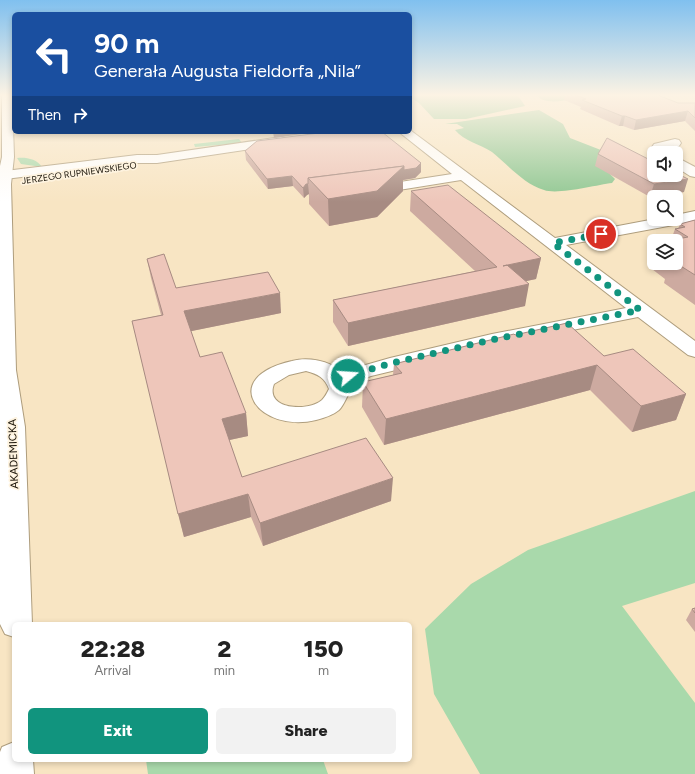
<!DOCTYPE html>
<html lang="en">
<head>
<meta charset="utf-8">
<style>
  body { margin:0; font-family:Figtree,sans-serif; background:#f2f2f2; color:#222; height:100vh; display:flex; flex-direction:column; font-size:15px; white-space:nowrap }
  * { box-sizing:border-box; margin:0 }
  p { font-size:13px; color:#767676 }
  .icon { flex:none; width:22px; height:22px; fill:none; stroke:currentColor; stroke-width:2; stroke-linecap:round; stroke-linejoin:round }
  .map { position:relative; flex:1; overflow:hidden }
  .details { position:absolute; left:12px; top:622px; width:400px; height:140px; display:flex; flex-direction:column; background:#fff; border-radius:6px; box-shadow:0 2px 6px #0003 }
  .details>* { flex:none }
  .hud { position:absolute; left:12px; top:12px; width:400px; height:122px; border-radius:6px; box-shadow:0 2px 6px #0003; background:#1a4fa0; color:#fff; overflow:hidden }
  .fabs { position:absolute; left:647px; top:146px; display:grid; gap:8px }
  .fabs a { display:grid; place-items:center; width:36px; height:36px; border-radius:6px; background:#fff; box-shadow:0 2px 6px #0003; font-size:20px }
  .pin { position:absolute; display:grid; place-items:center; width:34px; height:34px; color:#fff; margin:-17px; border:2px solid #fff; border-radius:50%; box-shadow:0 1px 4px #0007 }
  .me { position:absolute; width:44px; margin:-22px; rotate:72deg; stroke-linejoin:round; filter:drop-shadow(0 0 3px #0008) }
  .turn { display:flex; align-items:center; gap:14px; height:84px; padding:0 16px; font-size:18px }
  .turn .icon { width:52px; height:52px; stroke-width:2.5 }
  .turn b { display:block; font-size:28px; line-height:34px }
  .then { display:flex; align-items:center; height:38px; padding:0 16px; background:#0003; gap:8px; font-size:15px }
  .eta { display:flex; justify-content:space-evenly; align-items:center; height:68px; text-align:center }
  .eta b { font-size:24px; font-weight:800; line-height:28px }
  .primary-button { display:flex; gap:8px; margin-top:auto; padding:8px 16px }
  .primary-button a { flex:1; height:46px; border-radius:6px; background:#11947e; color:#fff; font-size:16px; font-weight:800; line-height:46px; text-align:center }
  .primary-button a+a { background:#f2f2f2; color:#222 }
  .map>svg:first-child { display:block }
</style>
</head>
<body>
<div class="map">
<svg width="695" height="774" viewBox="0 0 695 774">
  <rect width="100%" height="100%" fill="#f8e5c3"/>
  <g fill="#a9d9ab">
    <path d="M239,139L242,143L195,147L194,144Z"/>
    <path d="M17,158C26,157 37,159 42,167L21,164Z"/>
    <path d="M695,491V583L622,606L695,703V774H480L434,694L425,629L471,584L528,550Z"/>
    <path d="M146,760H323L328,774H148Z"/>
  </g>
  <g fill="#8fc792">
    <path d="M410,94H517L525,106L466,119H434L419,103L410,97Z"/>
    <path d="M536,94H592C580,97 544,109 536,94Z"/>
    <path d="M539,110L563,124L570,138L606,152L610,174L615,179L612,183C596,185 558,195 544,190C524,184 508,165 492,152C480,144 464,141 455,130L464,128L457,124H445Z"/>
  </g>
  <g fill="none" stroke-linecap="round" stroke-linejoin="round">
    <g stroke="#ae9d7d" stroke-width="2">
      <g id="street">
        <path d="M410,130L555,238L655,219H676V215L695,211V221L566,245L695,341V357L688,355L638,317L517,341L371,376L349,384L351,389C347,396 344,405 339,410C333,415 324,418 316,420C260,434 216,378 292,361C307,357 329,360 341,372L390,358L492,334L626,308L461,180L374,194L369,193L367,190L369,187L374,186L452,174L399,132H410ZM306,371C318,374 325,378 329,389C327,393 325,397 322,400C309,412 264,410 274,384L289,375Z"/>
        <path d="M281,137L285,138L287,141L285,144L157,163H137L5,179L0,178V172L5,171L137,155H157Z"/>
        <path d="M675,139L679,140L681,143L679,146L665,149L669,153H654L652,147L654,144Z"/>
        <path d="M676,157L695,167V177L690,176L676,167Z"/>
      </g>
    </g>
    <g stroke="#ae9d7d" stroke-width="2">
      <g id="secondary">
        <path d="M2,94H12L14,157L11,184L16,370L25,427L32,624H14V637L5,634L0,624V166L2,157Z"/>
        <path d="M14,742V760H33L34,774H0V752L2,747Z"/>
      </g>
    </g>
    <use href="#street" fill="#fff" fill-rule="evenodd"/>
    <use href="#secondary" fill="#fff" fill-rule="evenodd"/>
  </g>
  <g fill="#cdaaa0">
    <path d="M565,94H655L678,103H695V131L685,121L634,130L623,126H619L580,109L581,107L564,100Z"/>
    <path d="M205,132H234L218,134Z"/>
    <path d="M245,151L421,163V172L415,178L403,180V191L377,217L329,226L309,204V194L307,195L304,198L293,186L268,189L246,160Z"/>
    <path d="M598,154L684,192L650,197L595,166Z"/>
    <path d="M411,191L541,258L536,279L526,281L525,306L348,346L333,322V300L475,271L410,211Z"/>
    <path d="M695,220V305L664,283L665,279L648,266L654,246V263H676V241L671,240L675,229H678L680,224Z"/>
    <path d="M147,259L176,288L281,313L191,331L200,357L246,413L248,436L229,440L242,477L391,501L263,546L251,517L184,537L132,321L161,315L151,278Z"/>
    <path d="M515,335L604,356L686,394L676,420L632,432L590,390L384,445L362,407L363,382L393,375L394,364Z"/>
    <path d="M695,608V632L686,620L692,609Z"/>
  </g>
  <g fill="#a78b82">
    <path d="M688,111L685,121L634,130L636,120Z"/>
    <path d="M622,116H625L623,126H619Z"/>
    <path d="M218,132H234L218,134Z"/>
    <path d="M273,132H316L274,138Z"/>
    <path d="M421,163V172L415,178L403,180V191L377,217L329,226L328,199L404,166Z"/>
    <path d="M292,176L293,186L268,189L267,179Z"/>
    <path d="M688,179L684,192L650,197L654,184Z"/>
    <path d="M306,184H308L309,194L307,195L304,198L303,188Z"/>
    <path d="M541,258L536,279L499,287L503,266Z"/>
    <path d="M529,284L525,306L348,346V323Z"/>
    <path d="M280,293L281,313L187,332L184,311Z"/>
    <path d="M597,365L590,390L384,445L386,419Z"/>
    <path d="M686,394L676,420L632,432L641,406Z"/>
    <path d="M246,413L248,436L225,441L222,419Z"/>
    <path d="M393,478L391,501L263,546L260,523Z"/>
    <path d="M248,494L251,517L184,537L178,514Z"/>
  </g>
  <g fill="#eec6ba" stroke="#a78b82">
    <path d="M573,94H655L678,103H695V118L688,111L636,120L625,116H622L582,100L586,99Z"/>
    <path d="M327,132H382L421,163L416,168L404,170V166L308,178V184H306L303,188L292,176L267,179L245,151L257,141Z"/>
    <path d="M607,138L654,162V175H676V173L688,179L654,184L598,154Z"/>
    <path d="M404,166L377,191L328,199L308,178Z"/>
    <path d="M448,185L541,258L503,266L507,265L529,284L348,323L333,300L497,267L411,191Z"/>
    <path d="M695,220V275L676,263V259H678L676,257V241H667L688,237L675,229L685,227L680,224Z"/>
    <path d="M164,254L176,288L268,272L280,293L184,311L200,357L222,352L246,413L222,419L242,477L366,438L393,478L260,523L248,494L178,514L132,321L163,315L147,259Z"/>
    <path d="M567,323L604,356L633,349L686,394L641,406L597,365L386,419L363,382L402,373L394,364L514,334L515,335Z"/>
    <path d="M695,608V613L692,609Z"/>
  </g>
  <linearGradient id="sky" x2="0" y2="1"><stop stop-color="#80c0ef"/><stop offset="0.47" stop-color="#fcf3e4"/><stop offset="1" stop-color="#fcf3e4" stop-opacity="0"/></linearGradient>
  <rect width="695" height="202" fill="url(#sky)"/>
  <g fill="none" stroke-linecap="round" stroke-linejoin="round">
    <path stroke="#11947e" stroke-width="7" stroke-dasharray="0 12.6" d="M348,376L392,363L491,340L640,310L553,243L601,234"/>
  </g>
  <g text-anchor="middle" stroke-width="3.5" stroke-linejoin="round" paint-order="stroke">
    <g font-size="9" fill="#171106" stroke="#fef3df">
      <text transform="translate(79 173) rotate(-8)" y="3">JERZEGO RUPNIEWSKIEGO</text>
    </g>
    <g font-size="11" fill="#171106" stroke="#fef3df">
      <text transform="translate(13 454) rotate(-92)" y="4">AKADEMICKA</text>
    </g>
  </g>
</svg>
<div class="fabs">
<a><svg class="icon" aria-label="sound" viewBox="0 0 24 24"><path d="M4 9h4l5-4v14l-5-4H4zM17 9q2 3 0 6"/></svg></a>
<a><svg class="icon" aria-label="search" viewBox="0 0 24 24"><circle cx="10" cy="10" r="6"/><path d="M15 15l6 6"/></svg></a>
<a><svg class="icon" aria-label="layers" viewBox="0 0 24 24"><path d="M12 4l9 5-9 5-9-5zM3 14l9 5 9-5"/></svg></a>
</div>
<div class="pin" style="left:601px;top:234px;background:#d93025"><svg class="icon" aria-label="arrive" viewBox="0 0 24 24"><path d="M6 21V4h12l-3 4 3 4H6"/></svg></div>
<svg class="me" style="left:348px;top:376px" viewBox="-20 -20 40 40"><circle r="17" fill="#11947e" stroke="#fff" stroke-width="3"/><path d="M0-11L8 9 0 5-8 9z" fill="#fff"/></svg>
<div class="hud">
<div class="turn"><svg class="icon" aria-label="left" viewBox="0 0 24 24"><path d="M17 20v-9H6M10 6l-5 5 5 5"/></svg><div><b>90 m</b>Generała Augusta Fieldorfa „Nila”</div></div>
<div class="then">Then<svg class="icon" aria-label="right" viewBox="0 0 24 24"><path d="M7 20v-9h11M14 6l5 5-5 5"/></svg></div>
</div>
<section class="details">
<div class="eta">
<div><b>22:28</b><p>Arrival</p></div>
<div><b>2</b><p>min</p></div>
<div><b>150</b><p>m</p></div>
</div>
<div class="primary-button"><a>Exit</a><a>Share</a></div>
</section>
</div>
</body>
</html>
